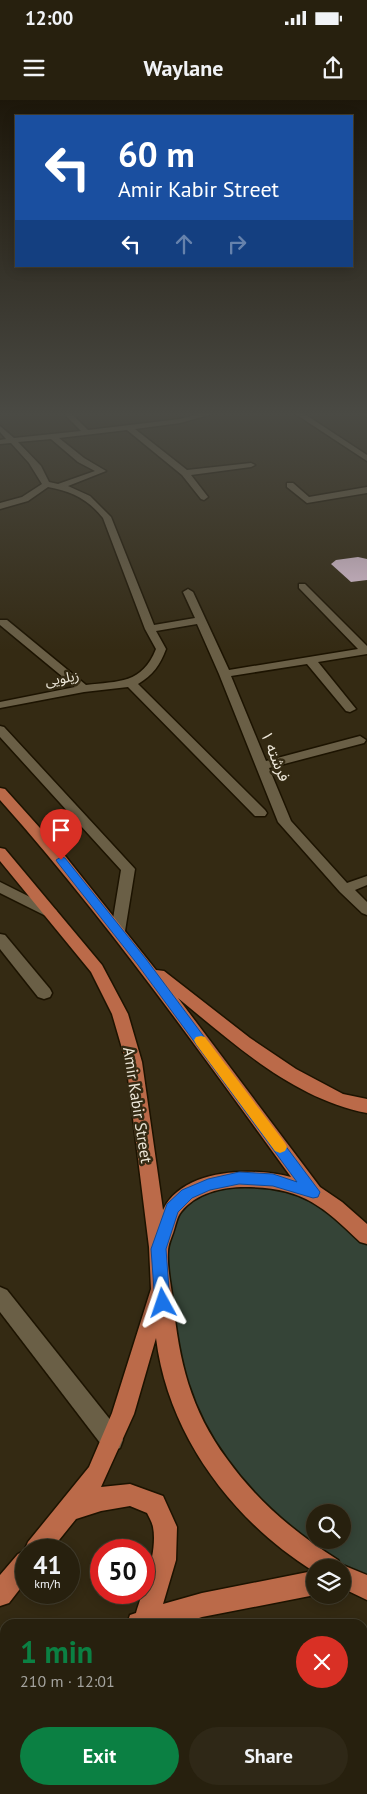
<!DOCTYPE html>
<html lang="en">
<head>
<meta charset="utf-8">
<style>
  body { margin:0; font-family:"PT Sans","Noto Sans Arabic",sans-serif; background:#2f2817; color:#f1f3f6; height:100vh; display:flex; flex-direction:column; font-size:19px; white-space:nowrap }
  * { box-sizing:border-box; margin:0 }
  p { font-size:16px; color:#a4a39e }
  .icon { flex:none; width:28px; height:28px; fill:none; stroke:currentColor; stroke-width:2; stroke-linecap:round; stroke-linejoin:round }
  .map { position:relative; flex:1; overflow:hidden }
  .sheet { position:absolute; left:0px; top:1519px; width:368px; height:176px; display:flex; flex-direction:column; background:#27200e; border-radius:15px 15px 0 0; box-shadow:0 2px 12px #0003,0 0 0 1px #433e2e }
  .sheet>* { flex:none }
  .top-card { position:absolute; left:15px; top:15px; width:338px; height:152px; border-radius:0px; box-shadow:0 2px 12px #0003,0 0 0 1px #433e2e; background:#1a4fa0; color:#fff; overflow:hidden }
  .controls { position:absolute; left:306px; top:1404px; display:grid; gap:10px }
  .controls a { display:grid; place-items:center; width:45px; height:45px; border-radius:50%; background:#27200e; box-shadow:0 2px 12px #0003,0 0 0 1px #433e2e; font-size:25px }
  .speed { position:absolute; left:15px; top:1439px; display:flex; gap:10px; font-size:25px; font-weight:700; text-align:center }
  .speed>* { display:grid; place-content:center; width:65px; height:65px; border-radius:50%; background:#27200e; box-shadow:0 2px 12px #0003,0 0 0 1px #433e2e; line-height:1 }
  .speed small { font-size:12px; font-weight:400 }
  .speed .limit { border:8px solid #d22; background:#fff; color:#111 }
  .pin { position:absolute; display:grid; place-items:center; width:42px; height:42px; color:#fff; margin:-51px -21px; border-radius:50% 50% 50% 0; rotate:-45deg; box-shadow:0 0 5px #0007 }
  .pin .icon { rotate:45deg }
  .me { position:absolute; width:55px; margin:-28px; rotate:355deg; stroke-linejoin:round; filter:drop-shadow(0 0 4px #0008) }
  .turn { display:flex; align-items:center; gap:18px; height:105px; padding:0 20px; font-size:22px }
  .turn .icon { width:65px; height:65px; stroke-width:2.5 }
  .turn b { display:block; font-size:35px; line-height:42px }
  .lanes { display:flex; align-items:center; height:48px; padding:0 20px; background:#0003; justify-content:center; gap:25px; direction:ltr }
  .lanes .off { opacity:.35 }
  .round { display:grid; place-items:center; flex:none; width:52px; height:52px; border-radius:26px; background:#2f2817 }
  .overview { display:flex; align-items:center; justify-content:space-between; height:85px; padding:0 20px }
  h1 { font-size:30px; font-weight:700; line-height:38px; color:#0b8043 }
  .cta { display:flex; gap:10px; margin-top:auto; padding:10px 20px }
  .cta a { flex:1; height:58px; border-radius:30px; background:#0b8043; color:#fff; font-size:20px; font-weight:700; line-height:58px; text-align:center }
  .cta a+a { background:#2f2817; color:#f1f3f6 }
  .status { display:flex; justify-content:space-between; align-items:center; height:35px; padding:0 25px; background:#27200e; direction:ltr }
  .status svg { height:14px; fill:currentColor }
  header { display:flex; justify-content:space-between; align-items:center; height:65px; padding:0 20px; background:#27200e; font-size:22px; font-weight:700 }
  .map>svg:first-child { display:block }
</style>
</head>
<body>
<div class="status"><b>12:00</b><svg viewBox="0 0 49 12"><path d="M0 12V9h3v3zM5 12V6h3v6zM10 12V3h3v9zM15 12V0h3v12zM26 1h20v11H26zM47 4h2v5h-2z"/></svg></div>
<header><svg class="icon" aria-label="menu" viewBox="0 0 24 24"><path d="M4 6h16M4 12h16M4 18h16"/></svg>Waylane<svg class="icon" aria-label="share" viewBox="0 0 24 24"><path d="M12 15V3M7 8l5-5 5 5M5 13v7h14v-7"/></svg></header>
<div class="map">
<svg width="367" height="1694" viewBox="0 0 367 1694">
  <rect width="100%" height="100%" fill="#342a13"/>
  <path fill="#354437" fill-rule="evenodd" d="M240,1083L273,1086L308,1096L367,1143V1480L308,1448L233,1375L183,1283L166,1147L177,1113L189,1098ZM315,1412H342V1440H315Z"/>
  <path fill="#e8cde1" d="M358,457L367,459V480L351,482L331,464L336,460Z"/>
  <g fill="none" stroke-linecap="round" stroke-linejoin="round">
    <g stroke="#1c1300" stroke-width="3">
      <g id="minor">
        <path d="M63,313H71L88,330L180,319L202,313H216L180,323L135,329L187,370L251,363L255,365L251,367L191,375L208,397L204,400L201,399L182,375L127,330L59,338L84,358L106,371L68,386L90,396L111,417L154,525L195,518L183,492L188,489L193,492L229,570L358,549L299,488V484H305L367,546V554L318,562L356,609L350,612L346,611L307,564L231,576L266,661L360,636L366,640L364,643L269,668L291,721L347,783L367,776V785L355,790L367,802V815L362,813L340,792L278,722L219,574L197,524L156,531L166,549C160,565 153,575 138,584L265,710L267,713L265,716H255L128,587L84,592L0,608V602L75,587L0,525V520H7L86,585C119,581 142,584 156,549L145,529L103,418C88,399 71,391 48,387L28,401L0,409V403L22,397L42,384L29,363L11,343L0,344V340L6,339L0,332V326L14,338L81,331ZM51,339L78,362L95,371L58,384L49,382L41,366L18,342Z"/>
        <path d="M294,313H303L367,355V361Z"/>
        <path d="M360,313H367V317Z"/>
        <path d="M287,383H293L309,397L367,387V393L307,403L287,387Z"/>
        <path d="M0,626L4,627L135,769L125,831L123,835H113L111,831L121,770L0,637Z"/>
        <path d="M0,782L56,810L58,813L56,816H46L0,793Z"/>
        <path d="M0,834L5,835L50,889L52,893L50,897L44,899L38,897L0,849Z"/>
        <path d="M0,1187L7,1190L120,1332L123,1340L120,1348L112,1351L104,1348L0,1212Z"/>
      </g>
    </g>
    <g stroke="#1c1300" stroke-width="3">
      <g id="major">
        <path d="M0,688L5,689L66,757L156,870L164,871L250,938L296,969L343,994L367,999V1013C294,999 234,944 178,898L320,1087L342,1102L367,1124V1144L360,1142C322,1105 301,1087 245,1087C222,1087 196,1093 181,1112C177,1117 176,1124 174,1130C172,1137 168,1144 168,1152C167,1168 171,1185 173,1201C179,1261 190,1309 227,1359C257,1401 295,1433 338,1460L340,1464L367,1475V1500L342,1488V1468H315V1495L202,1517L181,1524H127L130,1515L136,1513C143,1490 158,1452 153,1427C152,1422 149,1417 147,1413L130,1406L101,1411L76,1419L51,1450H26V1481L9,1503L0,1506V1475L18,1454L24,1451L28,1442L89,1367L112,1313L151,1189L149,1147L126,962L112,914L91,872L0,761V748L5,749L102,865L128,914L142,962L163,1110C183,1068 253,1067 291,1077C197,948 106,819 0,700ZM156,1238C168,1335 232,1420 313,1471L202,1493L163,1504L176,1460L177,1427L163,1396L130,1384L101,1387L134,1314Z"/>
        <path d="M5,1599V1627L0,1629V1601Z"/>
      </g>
    </g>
    <use href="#minor" fill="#6a5f46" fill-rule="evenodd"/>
    <use href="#major" fill="#bb6a49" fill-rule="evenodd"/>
  </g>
  <linearGradient id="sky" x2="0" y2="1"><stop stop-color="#1d170a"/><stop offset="0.57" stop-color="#4a4a44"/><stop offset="1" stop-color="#4a4a44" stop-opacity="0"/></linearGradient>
  <rect width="367" height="551" fill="url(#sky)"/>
  <path fill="#1a73e8" stroke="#114b97" d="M61,757L65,758L146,859L320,1092L318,1097L313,1098L273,1086L239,1084L210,1090L192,1098L178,1112L166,1149L170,1203L168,1208L163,1210L157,1208L155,1203L151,1149L167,1104L182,1090L208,1079L239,1072L273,1074L297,1082L138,865L58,763L56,760Z"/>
  <path fill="#f59e0b" d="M201,936L205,937L285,1043L287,1047L285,1051L280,1053L275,1051L196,944L194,940L196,937Z"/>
  <g text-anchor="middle" stroke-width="5" stroke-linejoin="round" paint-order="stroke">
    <g font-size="14" fill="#eee8da" stroke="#342a13">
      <text transform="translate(62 578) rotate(-10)" y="5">زیلویی</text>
    </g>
    <g font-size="16" fill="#eee8da" stroke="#342a13">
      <text transform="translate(276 656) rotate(68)" y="6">فرشته ۱</text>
      <text transform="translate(138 1005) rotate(81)" y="6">Amir Kabir Street</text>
    </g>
  </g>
</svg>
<div class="controls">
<a><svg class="icon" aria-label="search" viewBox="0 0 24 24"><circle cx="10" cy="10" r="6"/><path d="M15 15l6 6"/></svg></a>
<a><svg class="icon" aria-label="layers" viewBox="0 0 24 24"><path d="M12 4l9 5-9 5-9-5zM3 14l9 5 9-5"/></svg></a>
</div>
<div class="speed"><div>41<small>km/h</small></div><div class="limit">50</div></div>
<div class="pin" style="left:61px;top:760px;background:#d93025"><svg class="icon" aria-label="arrive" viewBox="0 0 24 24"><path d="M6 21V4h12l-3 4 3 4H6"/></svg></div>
<svg class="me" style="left:163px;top:1203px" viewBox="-20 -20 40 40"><path d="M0-17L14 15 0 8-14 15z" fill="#1a73e8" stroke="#fff" stroke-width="4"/></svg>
<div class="top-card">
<div class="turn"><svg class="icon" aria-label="left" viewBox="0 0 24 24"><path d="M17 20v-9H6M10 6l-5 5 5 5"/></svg><div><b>60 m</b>Amir Kabir Street</div></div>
<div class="lanes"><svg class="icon" aria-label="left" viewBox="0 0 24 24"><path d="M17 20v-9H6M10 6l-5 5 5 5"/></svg><svg class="icon off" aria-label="ahead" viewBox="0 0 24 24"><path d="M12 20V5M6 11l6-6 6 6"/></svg><svg class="icon off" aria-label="right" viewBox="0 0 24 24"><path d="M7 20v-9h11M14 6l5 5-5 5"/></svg></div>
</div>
<section class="sheet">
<div class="overview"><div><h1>1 min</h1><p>210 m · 12:01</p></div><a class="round" style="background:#d93025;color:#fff"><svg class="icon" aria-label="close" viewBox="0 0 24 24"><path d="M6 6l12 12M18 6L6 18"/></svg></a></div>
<div class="cta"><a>Exit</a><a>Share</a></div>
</section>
</div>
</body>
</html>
